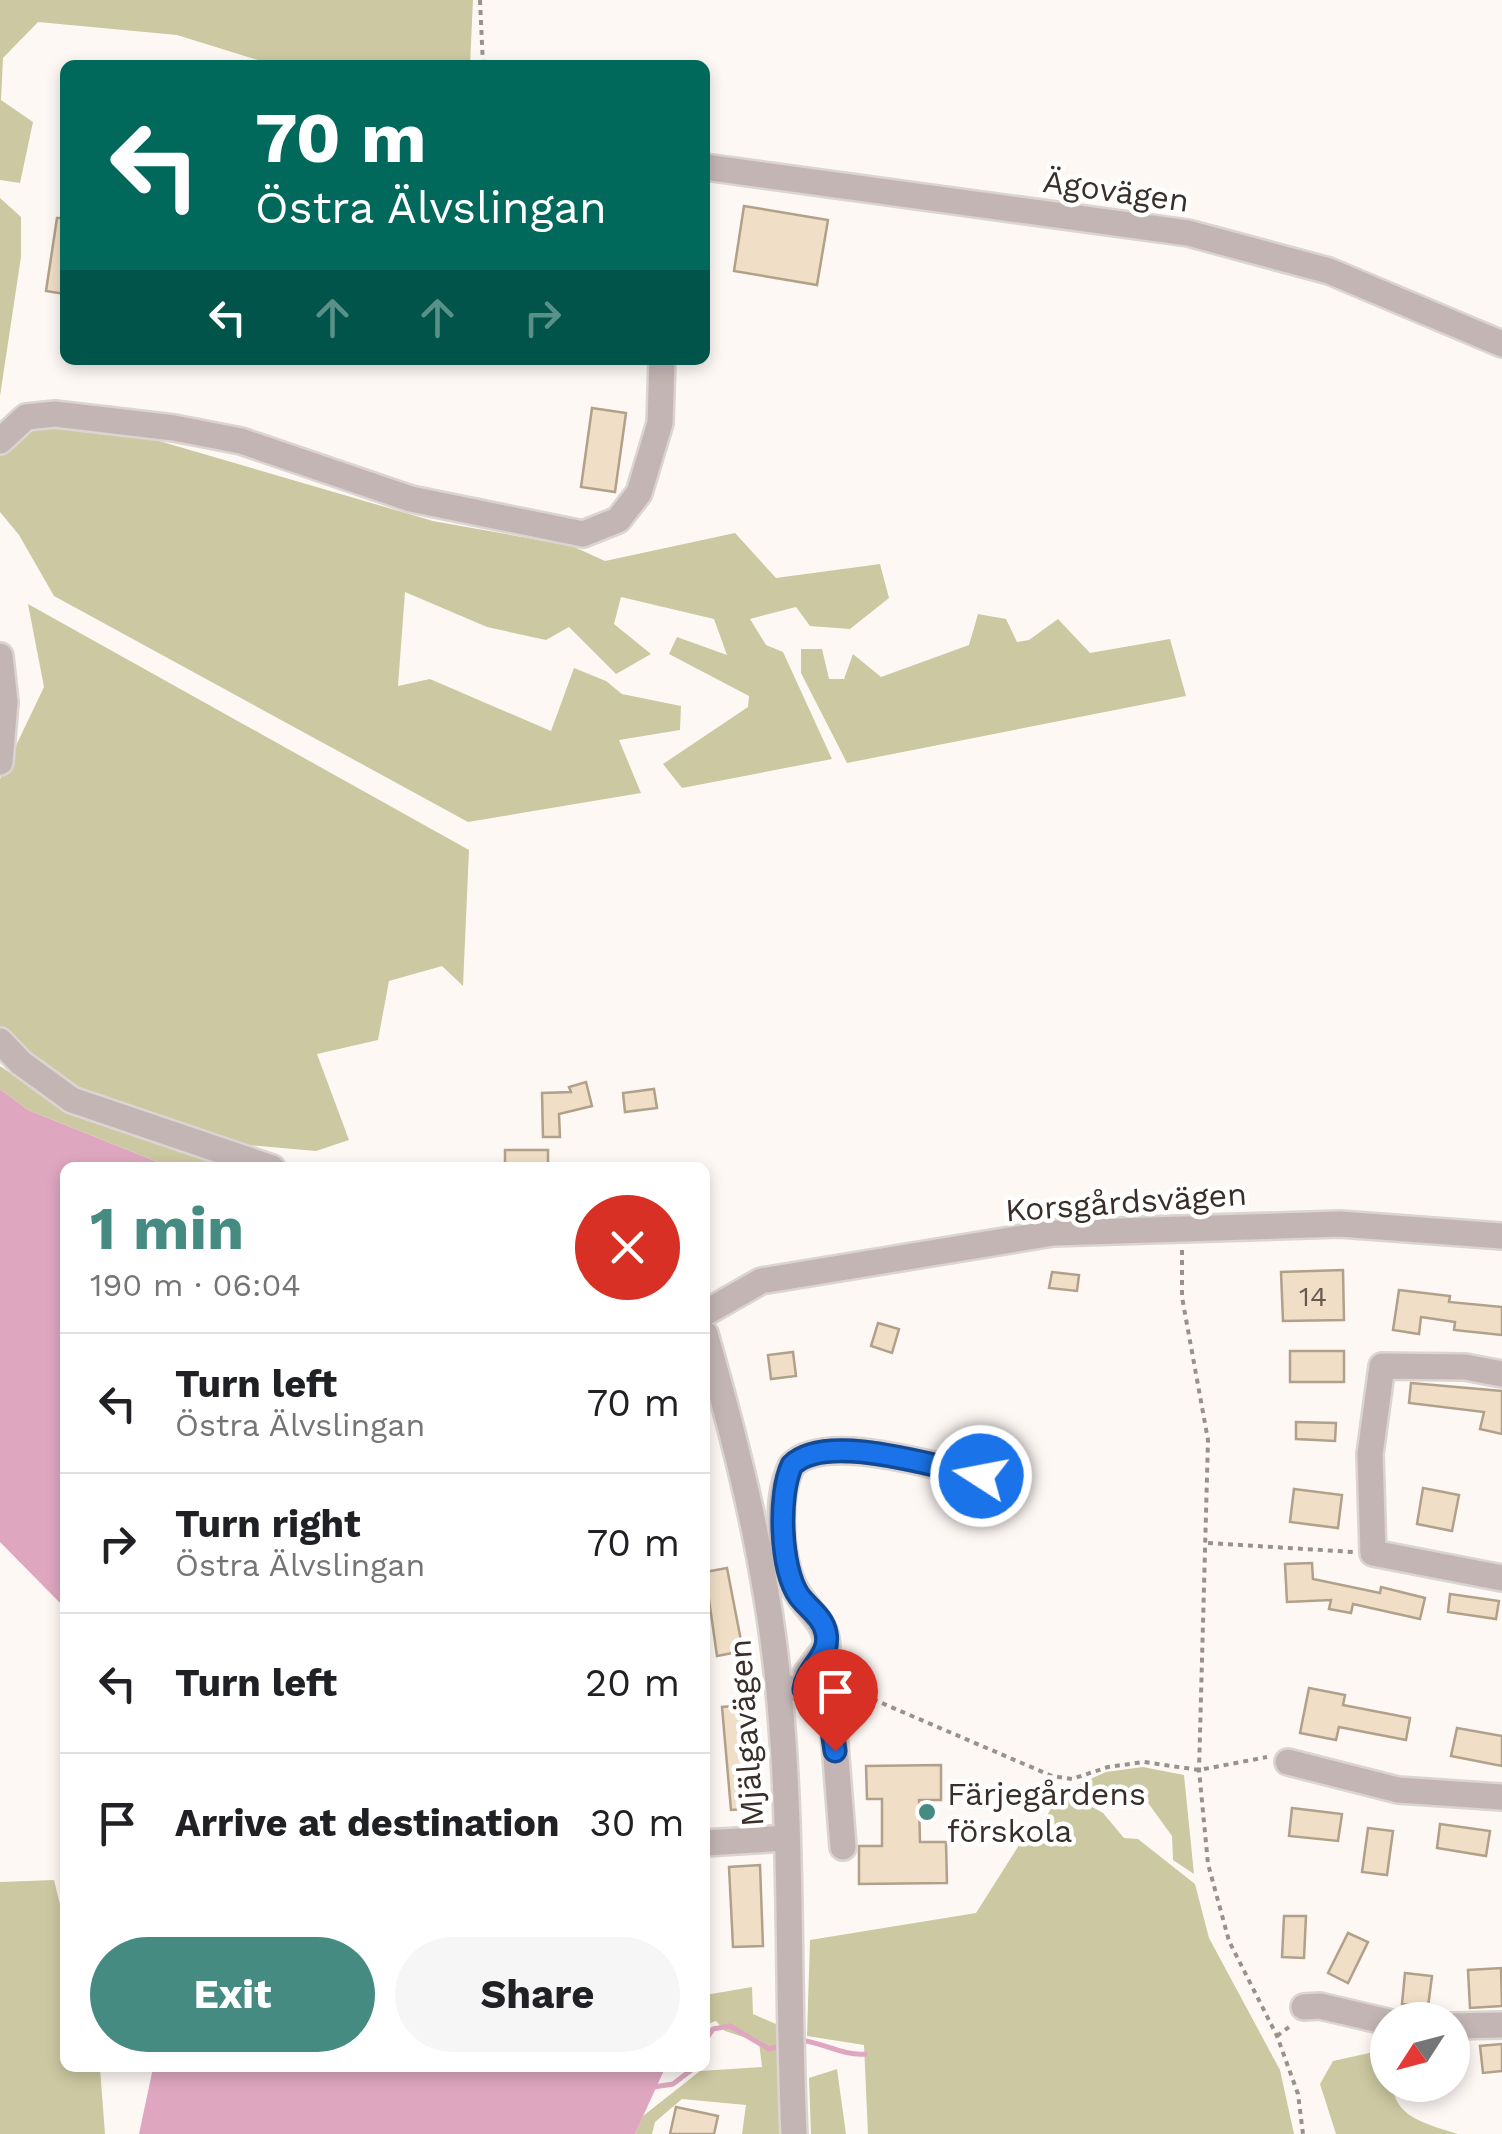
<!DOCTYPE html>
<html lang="en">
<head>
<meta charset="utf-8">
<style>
  body { margin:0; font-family:"Work Sans",sans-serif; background:#f6f6f6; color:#202124; height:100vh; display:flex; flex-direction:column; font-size:38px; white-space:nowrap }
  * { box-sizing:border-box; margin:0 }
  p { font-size:32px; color:#757577 }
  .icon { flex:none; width:55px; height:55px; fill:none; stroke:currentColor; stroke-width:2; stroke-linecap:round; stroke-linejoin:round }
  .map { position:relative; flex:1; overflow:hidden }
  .details { position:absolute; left:60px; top:1162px; width:650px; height:910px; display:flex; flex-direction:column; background:#fff; border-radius:15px; box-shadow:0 5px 15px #0003 }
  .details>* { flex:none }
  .top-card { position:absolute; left:60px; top:60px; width:650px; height:305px; border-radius:15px; box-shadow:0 5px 15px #0003; background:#00695c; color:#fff; overflow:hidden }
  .needle { width:65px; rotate:234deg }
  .fabs { position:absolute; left:1370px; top:2002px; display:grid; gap:20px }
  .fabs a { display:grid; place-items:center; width:100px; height:100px; border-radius:50%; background:#fff; box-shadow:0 5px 15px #0003; font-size:50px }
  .pin { position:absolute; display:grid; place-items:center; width:85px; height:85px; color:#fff; margin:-102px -42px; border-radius:50% 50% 50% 0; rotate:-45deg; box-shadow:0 0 10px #0007 }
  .pin .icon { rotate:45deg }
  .me { position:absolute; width:110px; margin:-55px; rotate:281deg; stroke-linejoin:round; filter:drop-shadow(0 0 8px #0008) }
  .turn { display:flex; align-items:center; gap:35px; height:210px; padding:0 30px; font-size:45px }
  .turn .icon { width:130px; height:130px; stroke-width:2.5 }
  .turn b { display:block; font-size:70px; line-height:85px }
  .lanes { display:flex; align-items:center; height:95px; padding:0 30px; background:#0003; justify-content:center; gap:50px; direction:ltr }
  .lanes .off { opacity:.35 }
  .round { display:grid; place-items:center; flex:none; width:105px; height:105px; border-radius:52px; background:#f6f6f6 }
  .summary { display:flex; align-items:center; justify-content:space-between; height:170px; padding:0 30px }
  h1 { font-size:60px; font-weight:700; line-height:75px; color:#458b82 }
  .primary-button { display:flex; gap:20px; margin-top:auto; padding:20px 30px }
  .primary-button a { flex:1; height:115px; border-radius:60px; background:#458b82; color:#fff; font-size:40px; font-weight:700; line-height:115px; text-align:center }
  .primary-button a+a { background:#f6f6f6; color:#202124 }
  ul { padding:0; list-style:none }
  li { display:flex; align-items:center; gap:30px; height:140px; padding:0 30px; border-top:2px solid #e0e0e0 }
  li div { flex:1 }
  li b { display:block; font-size:38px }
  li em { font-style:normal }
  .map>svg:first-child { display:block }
</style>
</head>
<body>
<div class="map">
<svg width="1502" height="2134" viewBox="0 0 1502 2134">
  <rect width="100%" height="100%" fill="#fef8f5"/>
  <g fill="#ccc8a1">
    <path d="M0,0H473L470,65H274L177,35L38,22L3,58L1,100L33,122L20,183L0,180Z"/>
    <path d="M0,198L21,217V257L0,396Z"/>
    <path d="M21,426L135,434L433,521L572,546L605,561L735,533L776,578L880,564L889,598L850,629L810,626L796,607L750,619L766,645L783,652L832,759L682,788L663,764L748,707L749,696L669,654L677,637L727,655L714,619L621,597L614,624L651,654L616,674L569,627L546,640L487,627L405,592L398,686L430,679L551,731L574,668L606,681L622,694L681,706L680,730L619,740L641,793L468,822L54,596L19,535L0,512V447Z"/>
    <path d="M28,604L469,850L463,986L442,966L389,981L378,1040L317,1054L349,1140L316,1151L248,1145L112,1105L36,1067L0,1027V779L44,687Z"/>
    <path d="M978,614L1006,619L1017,642L1029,640L1058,619L1090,653L1170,639L1186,696L847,763L801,673V649H822L829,679H844L853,654L881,677L969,645Z"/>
    <path d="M0,1066L71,1114L228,1167H170L28,1110L0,1089Z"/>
    <path d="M1143,1767L1184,1775L1194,1874L1173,1860L1172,1836L1146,1800L1127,1796L1114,1810L1075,1786L1106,1772Z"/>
    <path d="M1061,1789L1103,1813L1124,1838L1138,1839L1195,1884L1209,1938L1280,2070L1294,2134H868L864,2045L807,2036L810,1940L976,1913L1028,1831L1037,1835Z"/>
    <path d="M54,1880L65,1925V2068H100L105,2134H0V1882Z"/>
    <path d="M752,1987L753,2014L783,2027L787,2134H742L746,2105L682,2099L655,2122L652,2134H635L643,2116L700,2071L762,2067L759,2042L725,2031L716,2021L705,2025V1995Z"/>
    <path d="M1383,2050C1396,2110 1394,2115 1458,2134H1336L1320,2084L1333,2061Z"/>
    <path d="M837,2069L846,2134H811L809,2078Z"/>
  </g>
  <g fill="#dea7bf">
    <path d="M0,1089L28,1110L170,1167L65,1168V1608L0,1542Z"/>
    <path d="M153,2068H665L635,2134H139Z"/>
  </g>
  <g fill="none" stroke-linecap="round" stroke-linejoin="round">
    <g stroke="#dea7bf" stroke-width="5">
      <path d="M801,2040C823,2043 844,2056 865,2054"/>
      <path d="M705,2041L713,2029L730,2026L769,2049L781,2046"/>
      <path d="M654,2087L673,2084L694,2068"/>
    </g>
  </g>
  <g fill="#f0dec6" stroke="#b1a08a" stroke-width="2.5">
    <path d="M744,206L828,220L817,285L734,271Z"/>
    <path d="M57,218H65V294L46,291Z"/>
    <path d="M592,408L626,413L615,492L581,487Z"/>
    <path d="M586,1082L592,1106L559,1114L560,1137H543L542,1093L571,1092L569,1087Z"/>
    <path d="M654,1089L657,1108L625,1112L623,1093Z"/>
    <rect x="505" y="1150" width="43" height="18"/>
    <path d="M1343,1270L1344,1320L1283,1321L1281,1272Z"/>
    <path d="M1052,1272L1079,1275L1077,1291L1049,1288Z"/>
    <path d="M1399,1290L1450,1296L1449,1302L1502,1307V1335L1454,1330L1455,1322L1421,1317L1419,1334L1393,1330Z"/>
    <path d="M878,1323L899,1329L892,1353L871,1346Z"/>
    <rect x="1290" y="1351" width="54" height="31"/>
    <path d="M793,1352L796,1376L771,1379L768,1355Z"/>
    <path d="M1411,1383L1502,1391V1434L1480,1429L1484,1412L1409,1403Z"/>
    <path d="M1296,1422L1336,1423L1335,1441L1296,1439Z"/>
    <path d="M1423,1488L1459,1495L1452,1531L1417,1524Z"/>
    <path d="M1294,1489L1342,1495L1338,1528L1290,1522Z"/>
    <path d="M1312,1563L1313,1579L1380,1593L1381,1587L1425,1598L1420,1619L1353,1604L1351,1613L1329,1609L1331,1600L1287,1602L1285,1564Z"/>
    <path d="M727,1568L743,1651L717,1656L705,1572Z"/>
    <path d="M1450,1594L1499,1601L1496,1619L1448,1612Z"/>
    <path d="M1309,1688L1345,1695L1343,1705L1410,1718L1406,1740L1339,1727L1336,1740L1300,1733Z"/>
    <path d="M749,1705L758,1808L731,1810L722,1707Z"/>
    <path d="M1457,1728L1502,1736V1766L1451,1756Z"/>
    <path d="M941,1765V1800H919L920,1842H946L947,1883L859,1884V1846H882V1799H867L866,1766Z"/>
    <path d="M1292,1808L1342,1814L1338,1841L1289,1836Z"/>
    <path d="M1440,1824L1490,1831L1486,1856L1437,1848Z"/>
    <path d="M1368,1828L1393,1831L1387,1875L1362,1872Z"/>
    <path d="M760,1865L763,1946L733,1947L729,1867Z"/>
    <path d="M1284,1916H1306L1304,1958L1282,1957Z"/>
    <path d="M1348,1933L1368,1942L1348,1983L1328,1973Z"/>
    <path d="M1501,1968L1502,2006L1470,2008L1468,1970Z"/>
    <path d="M1405,1973L1432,1976L1428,2007L1402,2004Z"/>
    <path d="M1502,2044V2071L1483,2073L1480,2046Z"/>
    <path d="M676,2107L718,2116L714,2134H670Z"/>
  </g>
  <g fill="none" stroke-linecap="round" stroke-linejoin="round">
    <g stroke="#dbd4d0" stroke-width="30">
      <g id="minor">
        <path d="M705,167L1188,233L1329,271L1502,344"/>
        <path d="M0,441L26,417L55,414L174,428L241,441L411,499L583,534L618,520L639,493L660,423L662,360"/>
        <path d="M0,656L5,702L0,762"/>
        <path d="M0,1041L21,1063L72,1100L272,1168"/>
        <path d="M705,1313L761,1281L1053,1233L1340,1224L1502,1236"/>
        <path d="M705,1334C739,1452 768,1571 779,1692C793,1839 787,1987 794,2134"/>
        <path d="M1502,1374L1465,1367L1382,1366L1370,1454L1373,1553L1502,1578"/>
        <path d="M789,1688C810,1689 826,1699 833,1719L843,1847"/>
        <path d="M804,1689L806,1674L827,1646C826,1619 805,1610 794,1587C779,1556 776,1496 792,1465C826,1431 936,1467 981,1476"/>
        <path d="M1288,1762L1398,1790L1502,1797"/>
        <path d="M705,1843L787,1838"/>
        <path d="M1304,2007L1320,2006L1388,2022"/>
        <path d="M1452,2026L1502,2025"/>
      </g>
    </g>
    <g stroke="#9a918d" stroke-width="4" stroke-dasharray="5 5" stroke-linecap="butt">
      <path d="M480,0L483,65"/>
      <path d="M1182,1250V1297L1208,1440L1199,1770L1208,1864L1229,1941L1277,2036L1298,2094L1303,2134"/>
      <path d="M1208,1543L1353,1552"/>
      <path d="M844,1692L863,1695L1052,1776L1072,1779L1108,1767L1144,1762L1199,1770L1267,1757"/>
      <path d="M1277,2036L1293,2024"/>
    </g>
    <use href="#minor" stroke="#c4b5b5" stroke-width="25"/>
  </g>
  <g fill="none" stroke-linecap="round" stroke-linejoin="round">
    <g stroke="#114b97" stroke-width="25">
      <path id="route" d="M835,1751L828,1704L804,1689C807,1667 831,1656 826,1633C823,1617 808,1608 799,1596C780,1568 778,1494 792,1465C826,1431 936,1467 981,1476"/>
    </g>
    <use href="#route" stroke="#1a73e8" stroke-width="18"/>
  </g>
  <circle fill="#458b82" stroke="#fff" stroke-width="4" cx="927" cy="1812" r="10"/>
  <g text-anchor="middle" stroke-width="9" stroke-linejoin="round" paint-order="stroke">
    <g font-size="28" fill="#675a50">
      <text x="1313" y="1306">14</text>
    </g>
    <g font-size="32" fill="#392e29" stroke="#fff">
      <text transform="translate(1116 191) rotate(8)" y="11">Ägovägen</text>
      <text transform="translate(1126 1202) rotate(-4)" y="11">Korsgårdsvägen</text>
      <text transform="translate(746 1733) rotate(-94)" y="11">Mjälgavägen</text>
    </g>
    <g font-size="32" fill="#392e29" stroke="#fff" text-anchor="start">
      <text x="947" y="1805">Färjegårdens<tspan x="947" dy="37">förskola</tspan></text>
    </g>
  </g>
</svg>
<div class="fabs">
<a><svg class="needle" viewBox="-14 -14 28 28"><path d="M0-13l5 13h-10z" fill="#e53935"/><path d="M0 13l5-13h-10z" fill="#757577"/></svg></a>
</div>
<div class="pin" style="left:835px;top:1751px;background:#d93025"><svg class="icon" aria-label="arrive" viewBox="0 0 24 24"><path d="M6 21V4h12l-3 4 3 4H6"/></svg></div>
<svg class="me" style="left:981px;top:1476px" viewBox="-20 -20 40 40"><circle r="17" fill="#1a73e8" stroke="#fff" stroke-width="3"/><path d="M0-11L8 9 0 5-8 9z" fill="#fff"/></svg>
<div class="top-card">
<div class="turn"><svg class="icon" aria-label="left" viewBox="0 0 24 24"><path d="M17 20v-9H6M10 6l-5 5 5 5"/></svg><div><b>70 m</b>Östra Älvslingan</div></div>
<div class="lanes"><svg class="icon" aria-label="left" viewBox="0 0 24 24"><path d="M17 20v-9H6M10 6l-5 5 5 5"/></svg><svg class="icon off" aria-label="ahead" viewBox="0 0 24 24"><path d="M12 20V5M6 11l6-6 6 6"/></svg><svg class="icon off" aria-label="ahead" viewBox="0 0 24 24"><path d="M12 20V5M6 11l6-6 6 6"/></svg><svg class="icon off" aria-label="right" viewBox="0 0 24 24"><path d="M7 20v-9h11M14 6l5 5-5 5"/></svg></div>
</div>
<section class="details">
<div class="summary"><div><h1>1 min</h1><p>190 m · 06:04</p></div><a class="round" style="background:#d93025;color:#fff"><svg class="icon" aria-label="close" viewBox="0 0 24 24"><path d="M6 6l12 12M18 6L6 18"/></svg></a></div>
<ul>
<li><svg class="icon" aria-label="left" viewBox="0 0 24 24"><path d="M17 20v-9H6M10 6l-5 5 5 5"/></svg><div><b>Turn left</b><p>Östra Älvslingan</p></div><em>70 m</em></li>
<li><svg class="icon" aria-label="right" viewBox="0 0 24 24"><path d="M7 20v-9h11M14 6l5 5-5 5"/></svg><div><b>Turn right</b><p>Östra Älvslingan</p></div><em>70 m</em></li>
<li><svg class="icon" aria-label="left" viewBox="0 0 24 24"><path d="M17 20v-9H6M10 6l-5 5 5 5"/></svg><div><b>Turn left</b></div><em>20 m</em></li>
<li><svg class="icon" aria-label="arrive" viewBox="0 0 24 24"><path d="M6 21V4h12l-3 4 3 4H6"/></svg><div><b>Arrive at destination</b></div><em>30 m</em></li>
</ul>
<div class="primary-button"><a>Exit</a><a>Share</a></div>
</section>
</div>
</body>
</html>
